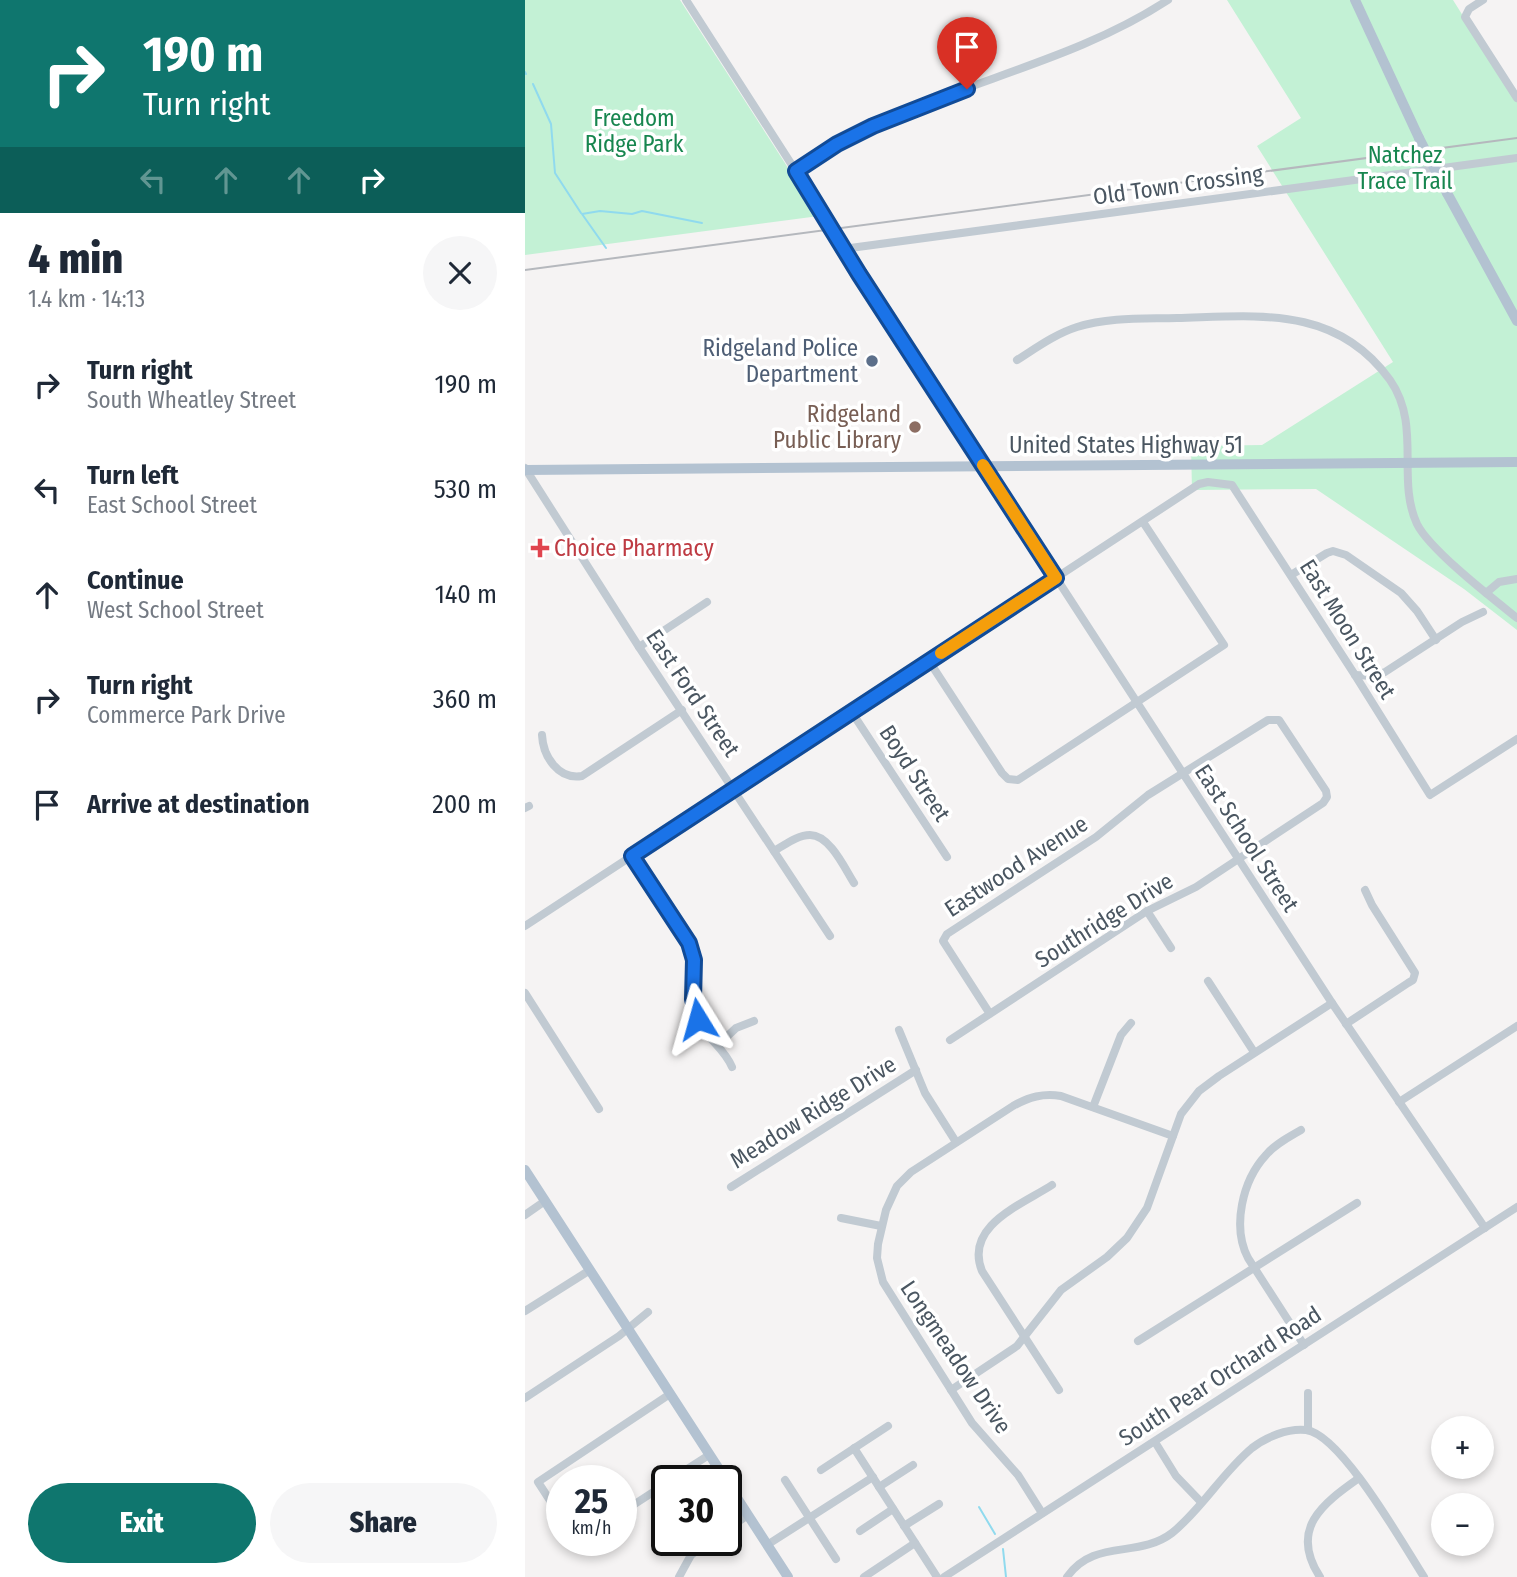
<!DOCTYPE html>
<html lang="en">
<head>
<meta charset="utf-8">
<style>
  body { margin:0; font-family:"Fira Sans Condensed",sans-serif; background:#f6f6f7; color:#1f2937; height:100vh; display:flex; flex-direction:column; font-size:26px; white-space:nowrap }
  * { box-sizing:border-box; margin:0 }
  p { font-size:23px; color:#747a83 }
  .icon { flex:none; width:38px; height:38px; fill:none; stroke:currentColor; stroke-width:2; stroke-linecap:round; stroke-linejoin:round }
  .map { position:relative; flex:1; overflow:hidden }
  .side { display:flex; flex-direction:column; background:#fff; width:525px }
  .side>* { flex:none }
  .guide { background:#0f766e; color:#fff; overflow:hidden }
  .fabs { position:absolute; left:906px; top:1416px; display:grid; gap:14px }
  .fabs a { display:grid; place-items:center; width:63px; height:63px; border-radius:50%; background:#fff; box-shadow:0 4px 10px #0003; font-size:35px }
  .speed { position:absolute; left:21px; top:1465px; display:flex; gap:14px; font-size:35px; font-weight:700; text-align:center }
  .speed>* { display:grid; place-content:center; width:91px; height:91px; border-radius:50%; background:#fff; box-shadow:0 4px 10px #0003; line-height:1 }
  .speed small { font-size:18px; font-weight:400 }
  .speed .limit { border:4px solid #111; border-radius:10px; background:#fff; color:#111 }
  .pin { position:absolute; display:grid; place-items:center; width:60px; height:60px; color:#fff; margin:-72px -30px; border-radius:50% 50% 50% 0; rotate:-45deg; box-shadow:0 0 7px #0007 }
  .pin .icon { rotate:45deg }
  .me { position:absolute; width:77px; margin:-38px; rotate:352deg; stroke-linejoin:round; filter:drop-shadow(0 0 5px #0008) }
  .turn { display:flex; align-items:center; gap:24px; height:147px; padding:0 28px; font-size:32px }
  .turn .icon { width:91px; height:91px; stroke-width:2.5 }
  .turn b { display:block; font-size:49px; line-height:60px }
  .lanes { display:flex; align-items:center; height:66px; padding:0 28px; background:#0003; justify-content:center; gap:35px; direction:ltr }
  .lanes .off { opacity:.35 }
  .round { display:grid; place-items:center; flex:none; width:74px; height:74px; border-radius:37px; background:#f6f6f7 }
  .summary { display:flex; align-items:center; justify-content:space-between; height:119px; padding:0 28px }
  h1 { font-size:42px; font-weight:800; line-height:52px }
  .button { display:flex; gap:14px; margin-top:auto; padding:14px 28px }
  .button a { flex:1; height:80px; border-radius:42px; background:#0f766e; color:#fff; font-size:28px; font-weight:800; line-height:80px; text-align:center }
  .button a+a { background:#f6f6f7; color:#1f2937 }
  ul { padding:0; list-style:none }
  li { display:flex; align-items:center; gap:21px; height:105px; padding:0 28px }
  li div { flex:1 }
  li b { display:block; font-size:26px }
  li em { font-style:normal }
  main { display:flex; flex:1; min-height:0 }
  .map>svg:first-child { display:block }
</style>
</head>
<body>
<main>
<section class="side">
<div class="guide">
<div class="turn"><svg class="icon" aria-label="right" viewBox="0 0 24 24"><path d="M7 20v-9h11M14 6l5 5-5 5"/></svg><div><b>190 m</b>Turn right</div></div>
<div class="lanes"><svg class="icon off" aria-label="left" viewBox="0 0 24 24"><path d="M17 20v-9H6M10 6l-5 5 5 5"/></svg><svg class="icon off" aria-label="ahead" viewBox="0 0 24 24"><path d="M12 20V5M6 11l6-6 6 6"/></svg><svg class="icon off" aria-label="ahead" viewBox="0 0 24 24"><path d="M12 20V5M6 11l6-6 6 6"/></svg><svg class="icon" aria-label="right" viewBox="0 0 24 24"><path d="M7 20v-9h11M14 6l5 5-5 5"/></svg></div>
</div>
<div class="summary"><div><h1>4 min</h1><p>1.4 km · 14:13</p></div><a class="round"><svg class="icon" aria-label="close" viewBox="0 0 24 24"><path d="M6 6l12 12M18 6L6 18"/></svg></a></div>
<ul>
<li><svg class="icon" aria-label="right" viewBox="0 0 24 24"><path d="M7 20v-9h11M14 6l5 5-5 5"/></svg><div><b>Turn right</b><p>South Wheatley Street</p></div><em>190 m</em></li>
<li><svg class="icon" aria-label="left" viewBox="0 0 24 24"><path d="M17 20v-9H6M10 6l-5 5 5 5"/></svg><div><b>Turn left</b><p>East School Street</p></div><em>530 m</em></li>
<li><svg class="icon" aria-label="ahead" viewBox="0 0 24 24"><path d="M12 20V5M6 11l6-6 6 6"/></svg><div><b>Continue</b><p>West School Street</p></div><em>140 m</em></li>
<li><svg class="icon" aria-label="right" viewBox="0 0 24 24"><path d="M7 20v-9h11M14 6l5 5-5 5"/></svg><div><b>Turn right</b><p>Commerce Park Drive</p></div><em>360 m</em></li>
<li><svg class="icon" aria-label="arrive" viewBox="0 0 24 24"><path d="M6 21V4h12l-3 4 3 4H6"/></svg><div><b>Arrive at destination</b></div><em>200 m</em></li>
</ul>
<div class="button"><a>Exit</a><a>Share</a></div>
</section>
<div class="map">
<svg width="992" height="1577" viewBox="0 0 992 1577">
  <rect width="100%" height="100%" fill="#f5f3f3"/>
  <g fill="#c3f1d5">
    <path d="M0,0H155L294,216L0,255Z"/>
    <path d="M702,0H928L992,102V630L939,589L791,489L667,490L666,446L737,445L868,362L732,146L776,118Z"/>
  </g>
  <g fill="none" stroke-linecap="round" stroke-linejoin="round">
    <g stroke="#90daee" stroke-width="2">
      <path d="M0,72L1,74"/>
      <path d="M8,84L26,124L30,173L56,213"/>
      <path d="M81,248L57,214L75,211L107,214L117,211L177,223"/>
      <path d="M454,1507L470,1534"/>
      <path d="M478,1549L481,1577"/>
    </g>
    <g stroke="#c1cad2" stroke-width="8">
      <path d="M161,0L274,176L334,274L807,1003L960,1228"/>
      <path d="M958,0L944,9L940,17L992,98"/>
      <path d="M271,171C299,152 328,135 359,121C453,78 556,57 643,0"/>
      <path d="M318,249L992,158"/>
      <path d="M492,360C511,348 530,334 552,327C584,317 619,319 652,318C733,316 811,305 865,380C897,426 871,479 892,524C905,550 967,598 992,618"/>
      <path d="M0,468L114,647L305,936"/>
      <path d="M766,575L802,553L808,551L821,555L876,593L892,611L911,640"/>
      <path d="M961,593L974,582L992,579"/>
      <path d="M114,647L182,602"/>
      <path d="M404,661L477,773L483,779L493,780L699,645L618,522"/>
      <path d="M830,675L849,676L860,672L937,622L958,612"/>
      <path d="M326,711L422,857"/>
      <path d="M17,735C18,756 33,780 57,776L157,710"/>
      <path d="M0,808L4,806"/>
      <path d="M249,851C260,845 272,835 285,835C305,835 320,869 329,883"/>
      <path d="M107,857C126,885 163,925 168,959C171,979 165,999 173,1019C180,1038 199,1047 207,1067"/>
      <path d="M622,911L646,948"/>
      <path d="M0,926L674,484L683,482L707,485L830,675L905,795L992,739"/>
      <path d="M683,981L729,1052"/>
      <path d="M0,993L74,1109"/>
      <path d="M821,1024L883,983L888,980L890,973L847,905L840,890"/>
      <path d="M374,1030L400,1093L431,1142"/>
      <path d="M425,1040L622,911L671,887L798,803L802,797L801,791L754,720H743L623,795L571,837L422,934L418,941L465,1014"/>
      <path d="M193,1045L211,1028L229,1021"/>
      <path d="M874,1102L992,1026"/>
      <path d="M568,1107L596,1035L606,1023"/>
      <path d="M776,1130C764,1137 750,1144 741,1155C717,1181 707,1227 723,1258L779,1345"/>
      <path d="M527,1185C496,1205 439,1226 457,1271L534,1390"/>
      <path d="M206,1187L391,1070"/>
      <path d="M0,1215L20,1201"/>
      <path d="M316,1218L356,1226"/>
      <path d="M0,1311L65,1270"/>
      <path d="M613,1341L832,1203"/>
      <path d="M426,1390L492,1346L536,1290L582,1257L602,1238L622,1208L656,1114L674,1091L694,1076L807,1003"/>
      <path d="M0,1398L94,1336L123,1312"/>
      <path d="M783,1430V1393"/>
      <path d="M630,1442L651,1476L676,1502"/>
      <path d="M329,1448L412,1577"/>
      <path d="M296,1470L363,1426"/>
      <path d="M145,1480L184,1455"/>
      <path d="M260,1480L311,1559"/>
      <path d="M354,1487L388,1465"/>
      <path d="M96,1513L142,1483"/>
      <path d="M517,1513L493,1475L447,1423L358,1282L352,1258L353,1244L361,1210L372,1186L386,1172L488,1106C504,1097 518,1093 536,1096L648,1136"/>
      <path d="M37,1519L13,1482L145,1394"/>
      <path d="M379,1526L414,1504"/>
      <path d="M201,1530L223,1515"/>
      <path d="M335,1531L368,1509"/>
      <path d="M51,1540L52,1542L55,1540"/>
      <path d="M242,1545L348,1477"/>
      <path d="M154,1577L166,1555L185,1540"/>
      <path d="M339,1577L390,1543"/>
      <path d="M419,1577L992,1207"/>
      <path d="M542,1577C569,1538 613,1559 647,1533C677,1509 697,1473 727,1448C741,1437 763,1428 781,1430C816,1434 879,1546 899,1577"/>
      <path d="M795,1577C764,1529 797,1504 834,1478"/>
    </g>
    <g stroke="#b3c2d1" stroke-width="10">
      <path d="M830,0L894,138"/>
      <path d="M922,193L992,321"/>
      <path d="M0,470L992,462"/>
      <path d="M0,1170L201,1480"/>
      <path d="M201,1481L263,1577"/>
    </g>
    <path stroke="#b5b8bd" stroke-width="2" d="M0,270L992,138"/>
    <path stroke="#b3c2d1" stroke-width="10" d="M894,138L922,193"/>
  </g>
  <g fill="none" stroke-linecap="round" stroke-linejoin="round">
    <g stroke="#114b97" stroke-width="18">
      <path id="route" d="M173,1019L168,999L169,960L164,943L107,856L531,578L334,274L271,171L312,144L348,126L442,89"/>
    </g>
    <use href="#route" stroke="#1a73e8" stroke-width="12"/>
    <path stroke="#f59e0b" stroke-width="12" d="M416,653L531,578L458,465"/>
  </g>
  <circle fill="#5c6f8a" stroke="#fff" stroke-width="2.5" cx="347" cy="361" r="7"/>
  <circle fill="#8d6e63" stroke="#fff" stroke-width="2.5" cx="390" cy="427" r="7"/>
  <path fill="#e0444e" stroke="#fff" stroke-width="2.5" d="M11.5 537.5h7v7h7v7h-7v7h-7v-7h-7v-7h7z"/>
  <g text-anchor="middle" stroke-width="7" stroke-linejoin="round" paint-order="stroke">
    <g font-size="23" fill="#17864f" stroke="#fff">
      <text x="109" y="126">Freedom<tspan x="109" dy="26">Ridge Park</tspan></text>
      <text x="880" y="163">Natchez<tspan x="880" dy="26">Trace Trail</tspan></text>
    </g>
    <g font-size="23" fill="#4a5661" stroke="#fff">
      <text transform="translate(653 185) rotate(-8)" y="8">Old Town Crossing</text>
      <text x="601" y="453">United States Highway 51</text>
      <text transform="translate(823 629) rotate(58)" y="8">East Moon Street</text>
      <text transform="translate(168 693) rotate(56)" y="8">East Ford Street</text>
      <text transform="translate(390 773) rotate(57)" y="8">Boyd Street</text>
      <text transform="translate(722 838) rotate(57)" y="8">East School Street</text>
      <text transform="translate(491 866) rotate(-33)" y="8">Eastwood Avenue</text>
      <text transform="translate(579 920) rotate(-32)" y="8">Southridge Drive</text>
      <text transform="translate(288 1112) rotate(-32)" y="8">Meadow Ridge Drive</text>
      <text transform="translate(431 1357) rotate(56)" y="8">Longmeadow Drive</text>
      <text transform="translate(695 1376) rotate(-33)" y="8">South Pear Orchard Road</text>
    </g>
    <g font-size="23" fill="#4e5e75" stroke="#fff" text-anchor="end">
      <text x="333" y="356">Ridgeland Police<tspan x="333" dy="26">Department</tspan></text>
    </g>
    <g font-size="23" fill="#785e54" stroke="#fff" text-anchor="end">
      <text x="376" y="422">Ridgeland<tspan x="376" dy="26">Public Library</tspan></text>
    </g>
    <g font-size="23" fill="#be3a42" stroke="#fff" text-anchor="start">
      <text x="29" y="556">Choice Pharmacy</text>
    </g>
  </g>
</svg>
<div class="fabs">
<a>+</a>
<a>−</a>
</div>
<div class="speed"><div>25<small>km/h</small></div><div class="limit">30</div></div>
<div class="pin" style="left:442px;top:89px;background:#d93025"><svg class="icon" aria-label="arrive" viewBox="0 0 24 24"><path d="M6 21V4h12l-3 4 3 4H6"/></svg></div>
<svg class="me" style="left:173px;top:1019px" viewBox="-20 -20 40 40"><path d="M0-17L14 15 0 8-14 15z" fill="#1a73e8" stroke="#fff" stroke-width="4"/></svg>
</div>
</main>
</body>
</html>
